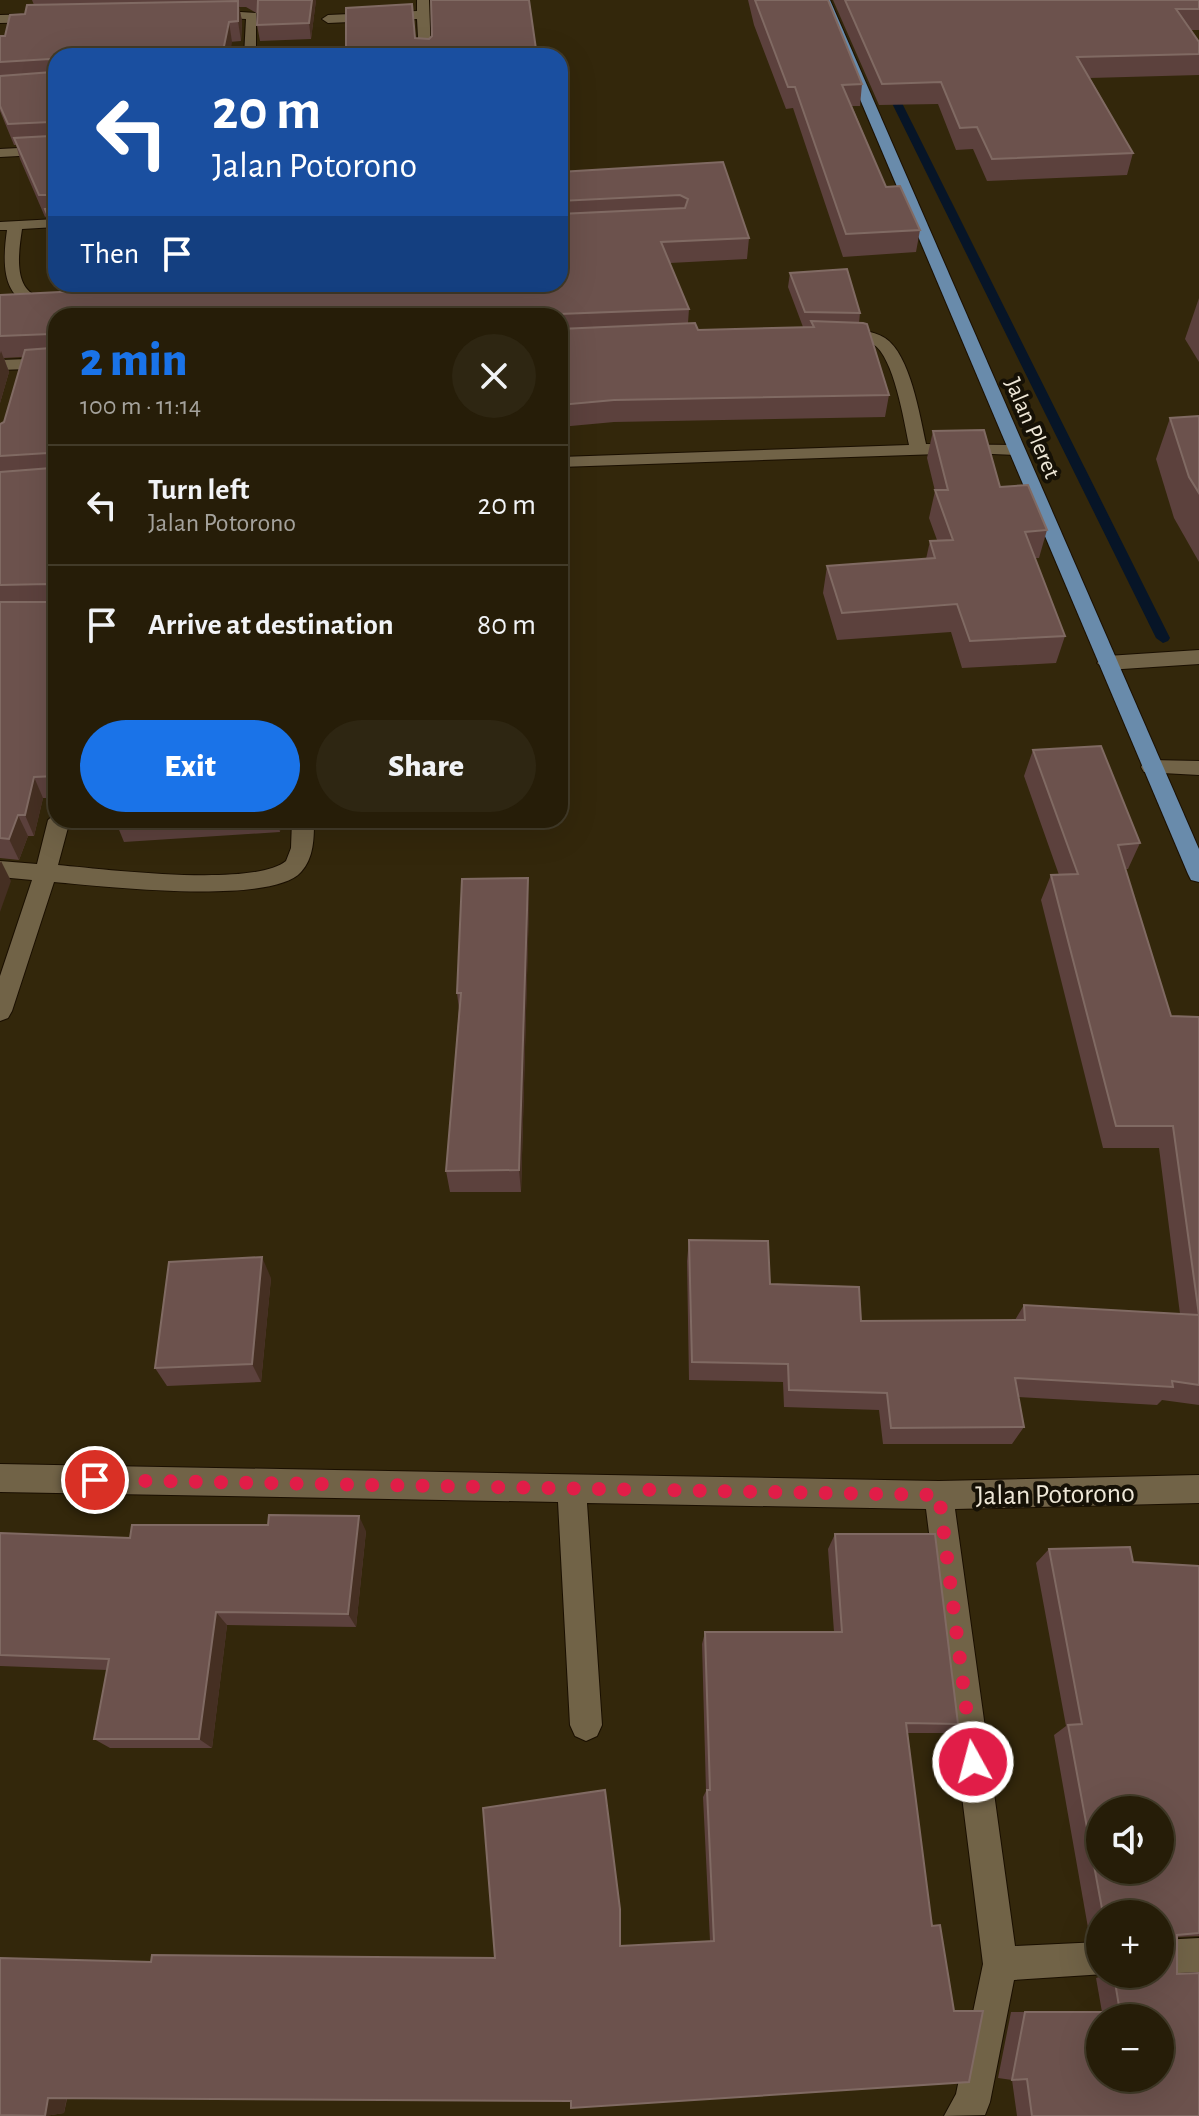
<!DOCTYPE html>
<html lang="en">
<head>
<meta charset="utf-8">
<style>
  body { margin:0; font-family:"Alegreya Sans",sans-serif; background:#2e2612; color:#f1f3f6; height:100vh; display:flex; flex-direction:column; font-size:30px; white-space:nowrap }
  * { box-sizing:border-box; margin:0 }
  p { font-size:26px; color:#a4a29c }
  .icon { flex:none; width:44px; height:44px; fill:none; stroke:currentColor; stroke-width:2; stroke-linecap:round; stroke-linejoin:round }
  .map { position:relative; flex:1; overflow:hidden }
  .side { position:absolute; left:48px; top:308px; width:520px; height:520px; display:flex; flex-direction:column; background:#261d08; border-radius:24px; box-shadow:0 8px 32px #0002,0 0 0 2px #423b29 }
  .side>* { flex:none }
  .guide { position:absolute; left:48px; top:48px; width:520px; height:244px; border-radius:24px; box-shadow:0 8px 32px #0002,0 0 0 2px #423b29; background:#1a4fa0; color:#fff; overflow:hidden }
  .fabs { position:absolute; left:1086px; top:1796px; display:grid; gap:16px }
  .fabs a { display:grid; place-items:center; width:88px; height:88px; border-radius:50%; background:#261d08; box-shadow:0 8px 32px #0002,0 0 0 2px #423b29; font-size:40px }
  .pin { position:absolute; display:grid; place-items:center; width:68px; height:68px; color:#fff; margin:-34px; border:4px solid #fff; border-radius:50%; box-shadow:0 2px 8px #0007 }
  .me { position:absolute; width:88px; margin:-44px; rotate:353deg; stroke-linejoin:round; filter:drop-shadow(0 0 6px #0008) }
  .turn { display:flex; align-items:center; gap:28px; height:168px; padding:0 32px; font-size:36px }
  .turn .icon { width:104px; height:104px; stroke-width:2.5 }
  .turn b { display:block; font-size:56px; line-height:68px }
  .then { display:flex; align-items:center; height:76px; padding:0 32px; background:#0003; gap:16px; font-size:30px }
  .round { display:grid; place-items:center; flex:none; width:84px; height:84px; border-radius:42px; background:#2e2612 }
  .overview { display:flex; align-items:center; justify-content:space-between; height:136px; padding:0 32px }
  h1 { font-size:48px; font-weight:800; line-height:60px; color:#1a73e8 }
  .button { display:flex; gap:16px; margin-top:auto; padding:16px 32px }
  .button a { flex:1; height:92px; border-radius:48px; background:#1a73e8; color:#fff; font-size:32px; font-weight:800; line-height:92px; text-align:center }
  .button a+a { background:#2e2612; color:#f1f3f6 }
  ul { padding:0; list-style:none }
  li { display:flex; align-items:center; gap:24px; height:120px; padding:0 32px; border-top:2px solid #423b29 }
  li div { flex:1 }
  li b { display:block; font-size:30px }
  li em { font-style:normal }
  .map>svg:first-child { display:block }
</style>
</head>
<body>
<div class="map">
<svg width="1199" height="2116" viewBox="0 0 1199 2116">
  <rect width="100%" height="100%" fill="#33270b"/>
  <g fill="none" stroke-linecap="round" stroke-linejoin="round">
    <path fill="#071527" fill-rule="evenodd" d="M888,82L893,85L1170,638L1168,641L1163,643L1156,638L883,85Z"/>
    <g stroke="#1a0f00" stroke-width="2">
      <g id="minor">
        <path d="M417,0H429L431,56H419L417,19L328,23L322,19L328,15L417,11Z"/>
        <path d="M210,10L256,13V56H244L246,19L206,17L204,14Z"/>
        <path d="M0,15L42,14L48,18L42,22L0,23Z"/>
        <path d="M56,146V154L0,157V149Z"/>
        <path d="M56,219V227L22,229C19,250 12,290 40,297C46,299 52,298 59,300L61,303C54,309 46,308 36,306C0,299 3,259 7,230H0V222Z"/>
        <path d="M841,329C855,329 872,330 885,338C910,354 920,416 926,444L1016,445L1025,450L1016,455L969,453L560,467V457L909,445C904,421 894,357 873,344C861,337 848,340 835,337V331Z"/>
        <path d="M56,358V368L0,370V360Z"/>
        <path d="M1199,650V664L1107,670L1097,663L1107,656Z"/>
        <path d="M1151,760L1199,761V775L1144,772L1141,767L1144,762Z"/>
        <path d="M56,813V820H70L58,865C103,869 253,888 286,861L291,848L292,820H314C314,838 314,858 301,872C271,906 99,886 54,882L12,1011L8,1018L0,1021V976L32,880L0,877V861L37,864L48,820Z"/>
        <path d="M0,1464L939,1481L1199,1475V1503L955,1509L1015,1946L1100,1942V1974H1105L1014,1980L990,2102L985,2115L944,2116L956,2094L983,1964L926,1509L587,1503L602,1725L597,1736L586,1741L575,1736L570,1725L558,1502L0,1492Z"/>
        <path d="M1199,1938V1972L1160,1974V1940Z"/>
      </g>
    </g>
    <g stroke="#1a0f00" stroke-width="2">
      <path id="major" d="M818,0H830L1199,849V882L1191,880L1188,874Z"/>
    </g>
    <use href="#minor" fill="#716347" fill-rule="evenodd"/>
    <use href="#major" fill="#698bab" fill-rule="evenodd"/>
  </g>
  <g fill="#5c413d">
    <path d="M32,0H316L311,39L260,41L257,25L258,14L246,7H239L242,21L241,41L56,56V242L47,216L45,217L20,159L16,145H14L0,111V36H5L34,5Z"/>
    <path d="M748,0H828L862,84L860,106H852L886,187L920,230L916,252L843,257L793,108L786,109L754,25Z"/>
    <path d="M833,0H1199V30H1191L1199,42V75L1090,78L1133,153L1127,175L987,181L973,149L956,150L938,104L879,105Z"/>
    <path d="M723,162L749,238L747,259L670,263L689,309L688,323L698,330L803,327L788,287L790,273L860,313L859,323L889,395L885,417L614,422L560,427V316H56V798H43L34,836H28L19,860L0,858V424L4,422L23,357L4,358L9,372L0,403V295L77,292L74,284H560V172Z"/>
    <path d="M1199,298V362L1185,339Z"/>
    <path d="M1199,416V562L1174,518L1156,459L1170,418Z"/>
    <path d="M933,431L1000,487L1047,530L1039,558H1035L1065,636L1056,663L962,668L951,632L837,640L823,593L827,566L926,559L930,541L937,540L929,518L935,491L927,458Z"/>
    <path d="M1033,750L1140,843L1128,869H1125L1171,1016L1199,1017V1405L1162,1400L1157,1405L1018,1397L1024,1427L1012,1444H883L879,1410L784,1407L783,1382L689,1380L687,1261L689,1240L770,1284L861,1321L1015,1320L1024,1305L1180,1314L1159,1148H1103L1041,900L1051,875H1059L1024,776Z"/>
    <path d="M115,820H281L280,832L124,842Z"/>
    <path d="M529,904L521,1192H450L446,1171L459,1009L457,993Z"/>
    <path d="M271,1278L261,1382L167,1386L155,1368Z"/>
    <path d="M366,1531L356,1627L227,1625L212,1748H110L94,1739L107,1670L0,1666V1533L130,1538Z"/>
    <path d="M835,1534L958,1724L947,1733H907L571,2101L67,2099L64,2113L45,2116L151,1962L495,1958L620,1946L710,1941L703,1797L706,1791L702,1644L705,1632H834L828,1549Z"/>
    <path d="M1049,1549L1133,1562L1199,1566V1936L1177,1937V1974L1199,2116H1017L1012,2080L998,2078L1011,2012H1102L1096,1978L1108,1974H1160V1914H1100V1940L1090,1939L1054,1735L1066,1726L1036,1563Z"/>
  </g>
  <g fill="#452f22">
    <path d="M312,0H316L311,39L309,23Z"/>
    <path d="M238,1L242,21L241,41L238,21Z"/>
    <path d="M229,22L232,42L230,56H222Z"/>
    <path d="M1,351L9,372L0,403V354Z"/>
    <path d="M34,777L43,798L34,836L25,815Z"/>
    <path d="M18,815L28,836L19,860L9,839Z"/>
    <path d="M277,820H281L280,832Z"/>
    <path d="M1,861L11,881L0,912V863Z"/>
    <path d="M528,878L529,904L521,1192L519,1170Z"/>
    <path d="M262,1257L271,1278L261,1382L252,1364Z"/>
    <path d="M359,1516L366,1531L356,1627L348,1614Z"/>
    <path d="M216,1612L227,1625L212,1748L199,1739Z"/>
    <path d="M67,2096L64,2113L45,2116L48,2098Z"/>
  </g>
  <g fill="#6c524d" stroke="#806a63" stroke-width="2" fill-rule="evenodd">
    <path d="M258,0H312L309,23L257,25Z"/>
    <path d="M431,0H529L537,56H346V8L412,4L415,38L429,39L432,36Z"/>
    <path d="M755,0H828L862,84L842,85L886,187L900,186L920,230L846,234L795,87H788Z"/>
    <path d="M845,0H1199V9H1176L1199,42V54L1077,57L1133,153L992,159L977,127L960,128L941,82L882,84Z"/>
    <path d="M238,1V21L229,22L222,56H56V236L45,209L52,208L53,198L49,195H39L14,138L50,136L53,125L50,122L8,124L0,106V76L52,72L53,62L50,59L0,62V36H5L10,15L25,14L27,5Z"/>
    <path d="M723,162L749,238L661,242L689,309L559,314L558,316H56V776L34,777L25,815H18L9,839L0,838V602H48L51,587L48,584L0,585V472L51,468V456L48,453L0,456V424L4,422L25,350L51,348V334L0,336V295L80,291L78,286L176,284H560V214L685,208L688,199L680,195L560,201V172Z"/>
    <path d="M847,269L860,313L805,312L790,273Z"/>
    <path d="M811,321L863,323L867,324L889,395L614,400L560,405V329L695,323L698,330L814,327Z"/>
    <path d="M1199,416V493L1189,477L1170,418Z"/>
    <path d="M984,430L1000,487L1028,485L1047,530L1025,532L1065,636L970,641L957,604L842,613L827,566L935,558L930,541L953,540L935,490H948L933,431Z"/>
    <path d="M1101,746L1140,843L1118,845L1171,1016L1199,1017V1385L1172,1381L1173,1387L1015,1378L1024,1427L891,1428L887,1393L789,1390L788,1364L692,1362L689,1240L768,1241L770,1284L859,1287L861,1321L1025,1320L1024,1305L1199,1315L1173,1126H1116L1051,875L1078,874L1033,750Z"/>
    <path d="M528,878L519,1170L446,1171L461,993H457L462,879Z"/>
    <path d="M262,1257L252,1364L155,1368L169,1262Z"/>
    <path d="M269,1515L359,1516L348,1614L216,1612L199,1739H94L109,1659L0,1655V1533L130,1538L132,1525H268Z"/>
    <path d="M835,1534H935L958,1724L906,1723L932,1926L940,1925L954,2011H983L969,2082L571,2108V2101L48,2098L45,2116L0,2115V1958L151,1962L152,1955L495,1958L483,1808L605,1790L620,1909V1946L714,1941L707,1790H710L705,1632H842Z"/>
    <path d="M1130,1547L1133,1562L1199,1566V1933L1177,1935V1974L1199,1973V2116H1032L1027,2079L1012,2080L1025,2012H1120L1114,1976L1118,1974H1160V1914H1103L1068,1725L1082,1724L1049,1549ZM1100,1810H1160V1870H1100ZM1100,2018H1160V2078H1100Z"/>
  </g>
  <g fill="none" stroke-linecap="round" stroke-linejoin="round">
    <path stroke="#e11d48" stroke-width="14" stroke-dasharray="0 25.2" d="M95,1480L939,1495L973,1762"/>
  </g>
  <g text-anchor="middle" stroke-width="8" stroke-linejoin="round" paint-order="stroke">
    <g font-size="24" fill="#eee7d7" stroke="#161106">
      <text transform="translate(1033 428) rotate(67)" y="8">Jalan Pleret</text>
    </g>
    <g font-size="28" fill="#eee7d7" stroke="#161106">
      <text transform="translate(1055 1493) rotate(-1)" y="10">Jalan Potorono</text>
    </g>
  </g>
</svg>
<div class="fabs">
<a><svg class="icon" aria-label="sound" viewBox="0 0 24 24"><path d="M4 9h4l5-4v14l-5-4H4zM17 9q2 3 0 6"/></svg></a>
<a>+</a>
<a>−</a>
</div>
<div class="pin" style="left:95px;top:1480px;background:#d93025"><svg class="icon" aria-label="arrive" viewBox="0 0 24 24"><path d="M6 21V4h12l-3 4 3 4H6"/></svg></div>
<svg class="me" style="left:973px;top:1762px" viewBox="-20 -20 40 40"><circle r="17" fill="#e11d48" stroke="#fff" stroke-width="3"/><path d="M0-11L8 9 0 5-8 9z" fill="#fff"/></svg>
<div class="guide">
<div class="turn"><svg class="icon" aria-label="left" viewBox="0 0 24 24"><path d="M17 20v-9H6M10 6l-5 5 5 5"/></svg><div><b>20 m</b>Jalan Potorono</div></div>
<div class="then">Then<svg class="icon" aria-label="arrive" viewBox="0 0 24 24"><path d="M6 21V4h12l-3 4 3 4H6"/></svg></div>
</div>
<section class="side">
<div class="overview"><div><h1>2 min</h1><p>100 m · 11:14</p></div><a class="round"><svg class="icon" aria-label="close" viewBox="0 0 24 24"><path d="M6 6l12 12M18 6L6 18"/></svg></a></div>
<ul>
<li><svg class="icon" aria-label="left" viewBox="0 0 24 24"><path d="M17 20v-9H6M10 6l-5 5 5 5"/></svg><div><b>Turn left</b><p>Jalan Potorono</p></div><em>20 m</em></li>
<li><svg class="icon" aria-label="arrive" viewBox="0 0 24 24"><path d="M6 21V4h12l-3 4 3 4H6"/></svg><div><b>Arrive at destination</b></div><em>80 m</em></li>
</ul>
<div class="button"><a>Exit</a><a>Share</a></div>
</section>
</div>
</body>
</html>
